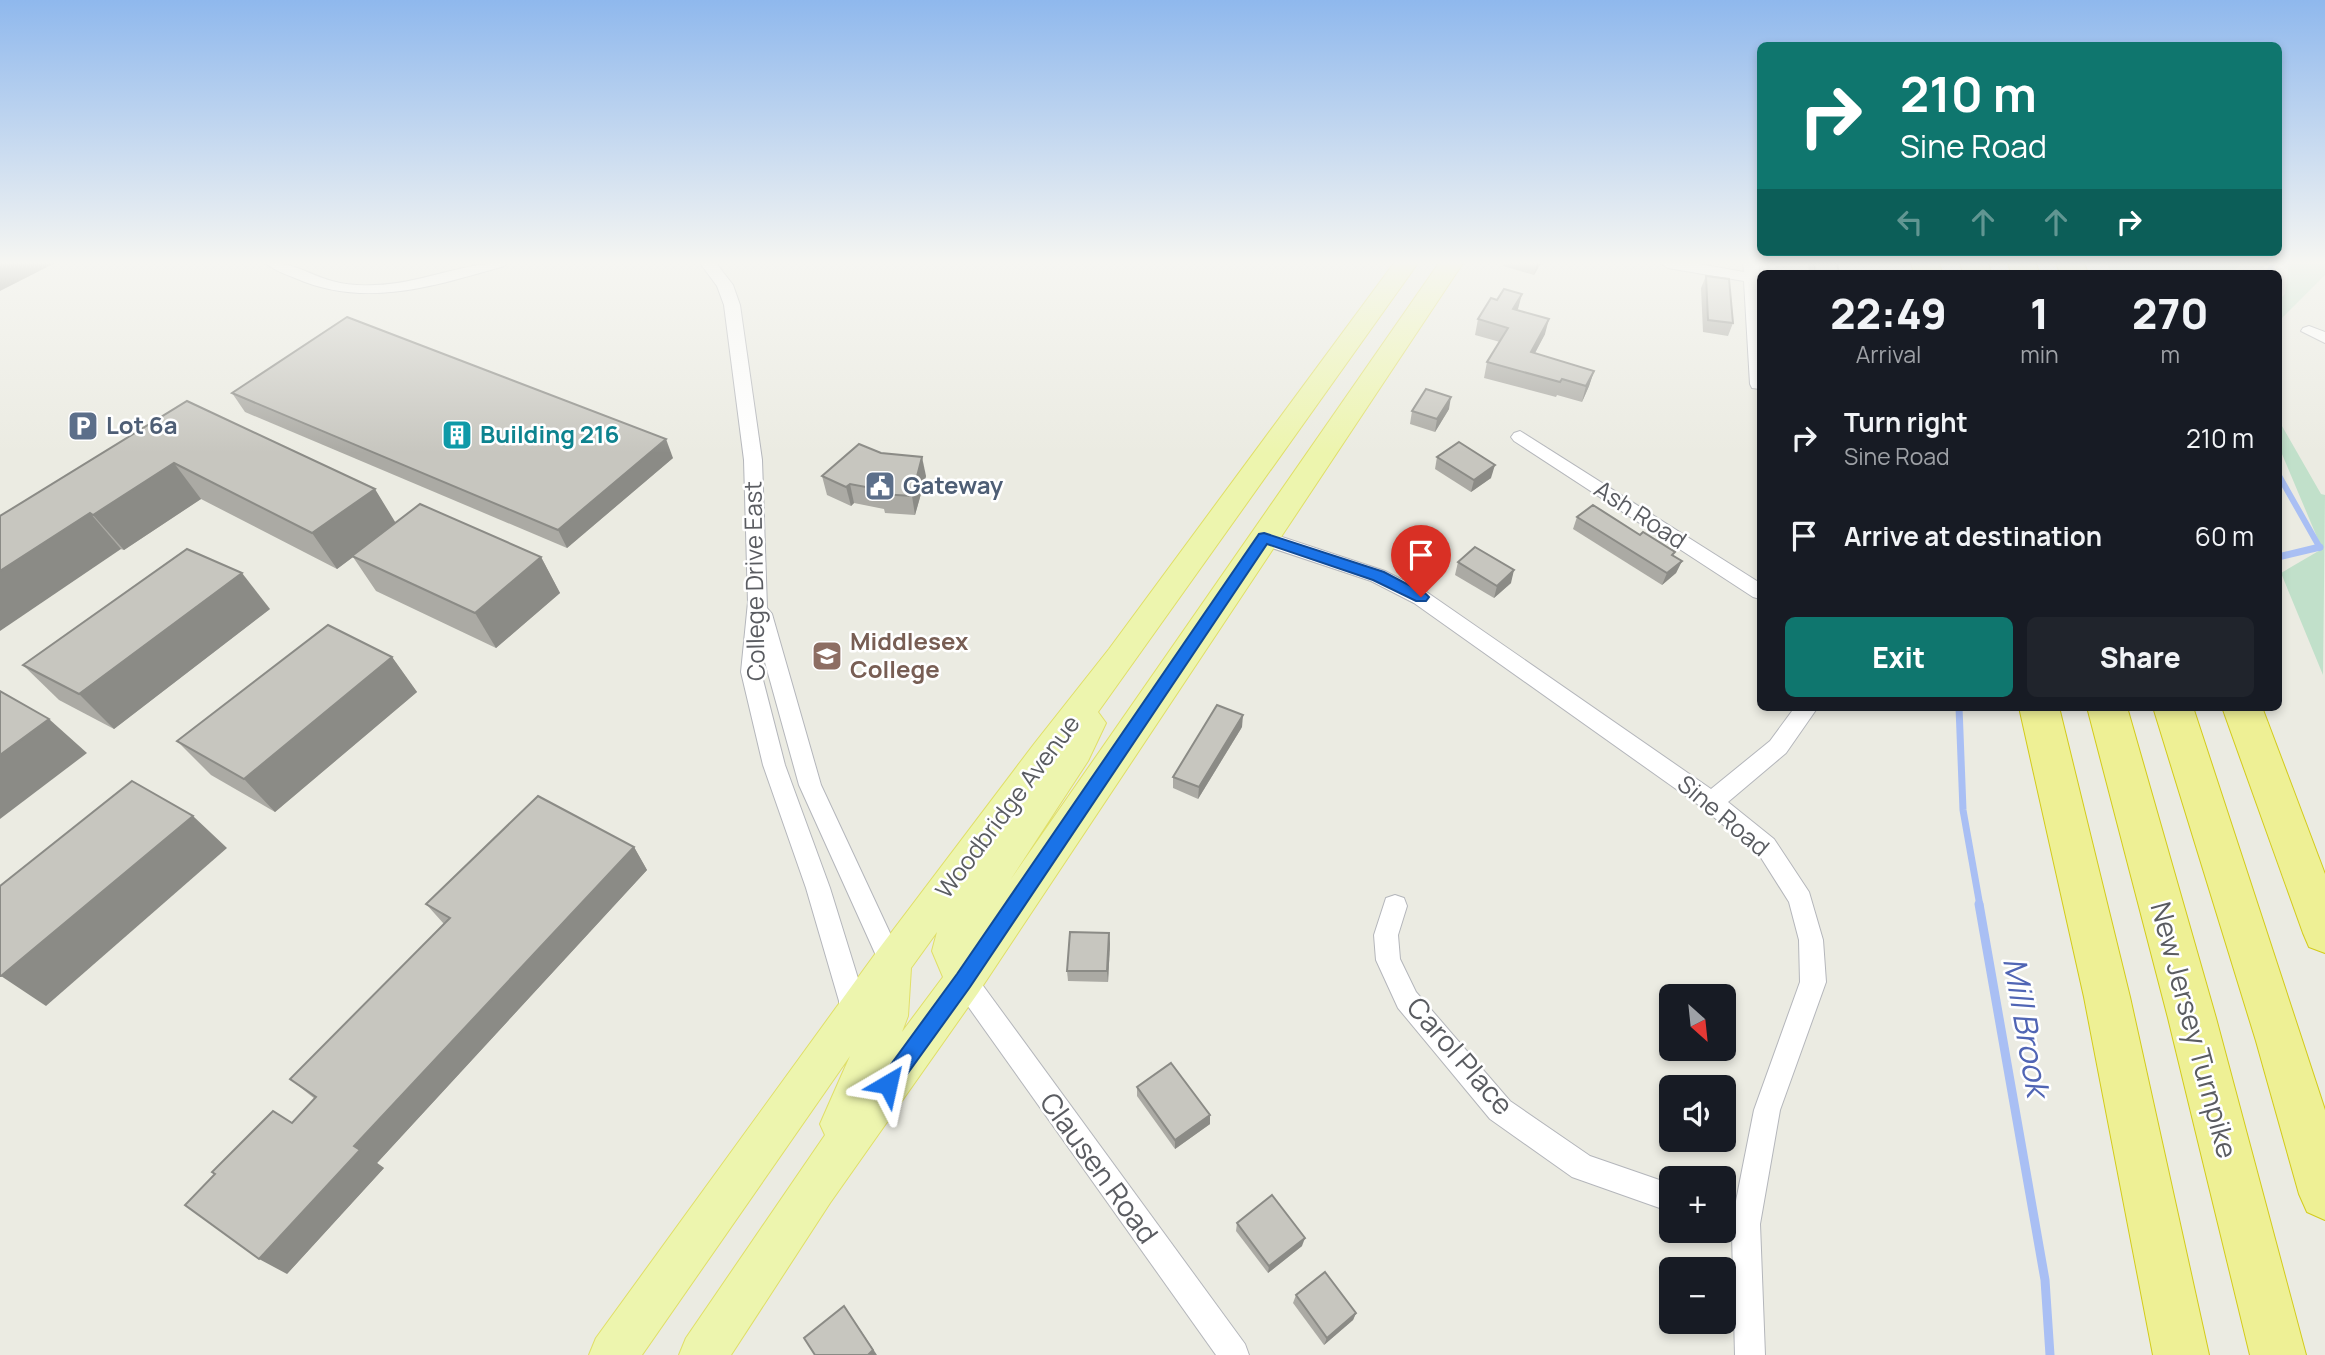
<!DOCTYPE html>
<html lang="en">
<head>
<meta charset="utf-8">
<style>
  body { margin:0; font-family:Manrope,sans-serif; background:#20242c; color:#f1f3f6; height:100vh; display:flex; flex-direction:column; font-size:26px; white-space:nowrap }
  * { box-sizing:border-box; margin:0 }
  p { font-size:23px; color:#9ea1a6 }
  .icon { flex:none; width:38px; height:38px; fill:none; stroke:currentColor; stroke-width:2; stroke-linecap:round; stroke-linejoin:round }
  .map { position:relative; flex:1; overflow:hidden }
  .panel { position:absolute; left:1757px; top:270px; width:525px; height:441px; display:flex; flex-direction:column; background:#171b24; border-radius:10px; box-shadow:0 4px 10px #0003 }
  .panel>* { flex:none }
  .banner { position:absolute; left:1757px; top:42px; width:525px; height:214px; border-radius:10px; box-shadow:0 4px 10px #0003; background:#0f766e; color:#fff; overflow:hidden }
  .needle { width:46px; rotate:153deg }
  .buttons { position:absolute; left:1659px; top:984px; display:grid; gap:14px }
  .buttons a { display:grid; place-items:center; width:77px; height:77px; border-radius:10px; background:#171b24; box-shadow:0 4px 10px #0003; font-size:35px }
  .pin { position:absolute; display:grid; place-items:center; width:60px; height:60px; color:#fff; margin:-72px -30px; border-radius:50% 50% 50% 0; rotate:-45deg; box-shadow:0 0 7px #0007 }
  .pin .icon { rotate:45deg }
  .me { position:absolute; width:77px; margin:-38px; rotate:36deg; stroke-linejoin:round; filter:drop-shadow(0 0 5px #0008) }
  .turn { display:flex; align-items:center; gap:24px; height:147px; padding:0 28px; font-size:32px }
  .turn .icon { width:91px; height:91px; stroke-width:2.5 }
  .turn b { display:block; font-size:49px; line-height:60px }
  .lanes { display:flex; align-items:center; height:66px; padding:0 28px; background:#0003; justify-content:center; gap:35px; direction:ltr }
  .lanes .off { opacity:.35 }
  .eta { display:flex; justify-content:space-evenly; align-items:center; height:119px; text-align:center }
  .eta b { font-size:42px; font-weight:800; line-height:49px }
  .cta { display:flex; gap:14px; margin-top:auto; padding:14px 28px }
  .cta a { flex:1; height:80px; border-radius:10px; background:#0f766e; color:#fff; font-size:28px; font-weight:800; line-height:80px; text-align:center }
  .cta a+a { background:#20242c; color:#f1f3f6 }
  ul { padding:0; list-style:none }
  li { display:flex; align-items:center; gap:21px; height:98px; padding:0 28px }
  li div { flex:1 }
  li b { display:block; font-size:26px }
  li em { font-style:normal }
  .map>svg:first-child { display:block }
</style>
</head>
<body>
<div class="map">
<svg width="2325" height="1355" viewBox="0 0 2325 1355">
  <rect width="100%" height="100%" fill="#ebebe2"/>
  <g fill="#c1e0ca">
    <path d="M2107,263H2241L2233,273H2111Z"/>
    <path d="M2289,263H2325V275L2282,318L2279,332V300L2285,294Z"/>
    <path d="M2278,419L2321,494L2325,495L2323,675L2281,573L2322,549L2279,447Z"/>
  </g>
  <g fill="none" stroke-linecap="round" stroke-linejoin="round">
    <g stroke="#a9bff4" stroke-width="6">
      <path d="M2269,273L2273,263"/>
      <path d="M2278,474L2320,548"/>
    </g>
    <g stroke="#a9bff4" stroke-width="7">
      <path d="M2278,557L2320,547"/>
      <path d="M1959,707L1963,810L1980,906"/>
    </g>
    <path stroke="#a9bff4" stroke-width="9" d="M1979,904L2045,1280L2050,1355"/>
    <g stroke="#b4b6bb" stroke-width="2">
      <g id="minor">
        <path d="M266,263C295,262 307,274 332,281C346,285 361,286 375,285C420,284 462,262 507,263L504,266C434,286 365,309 295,278C285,274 273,270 266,263Z"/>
        <path d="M700,263H716L733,285L740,305L762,460L767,608L772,614L821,785L904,963L901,971L892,974L883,971L799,785L763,655L761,672L785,765L830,888L865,1001V1017L861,1026L852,1029L843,1026L839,1017V1001L806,888L763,765L741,672L748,602L744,460L724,305L717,286Z"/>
        <path d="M1660,263H1693L1744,272L1743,263H1759L1760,389L1752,388L1750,384L1744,281L1668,268Z"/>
        <path d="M2309,326L2325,332V343L2301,331L2303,328Z"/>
        <path d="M1520,431L1760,583V599L1753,597L1514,441L1511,437L1514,433Z"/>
        <path d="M1264,531L1385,571L1428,593L1711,789L1770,741L1795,707H1818L1786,753L1728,802L1774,839L1809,892L1823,940L1826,982L1780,1110L1760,1224L1765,1355H1735L1732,1234L1722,1230H1724V1203L1735,1206L1754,1110L1800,982L1799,940L1789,902L1758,853L1700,806L1414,603L1371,581L1257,543L1254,538L1257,533Z"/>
        <path d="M1395,895L1404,898L1407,906L1398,935L1400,959L1416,992L1510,1101L1590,1156L1671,1184V1212L1572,1177L1490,1119L1398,1008L1376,960L1374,935L1386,898Z"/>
        <path d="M964,968L973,972L1245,1344L1249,1355H1216L955,988L951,980L955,972Z"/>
      </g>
    </g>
    <g stroke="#e0df67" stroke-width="2">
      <path id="primary" d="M1394,263H1418L1098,712L1106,723L1088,761L1011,879L1439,263H1463L978,993L830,1203L731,1355H679L686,1338L825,1135L820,1124L850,1056L642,1355H589L596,1338L878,950L1034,744L1109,649ZM937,932L932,951L943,977L902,1032L908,1016L911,968Z"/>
    </g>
    <g stroke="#d3cb1b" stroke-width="2">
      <g id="motorway">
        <path d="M1911,263H1939L1942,273H1914Z"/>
        <path d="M1960,263H1988L1991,273H1963Z"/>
        <path d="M2008,263H2036L2039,273H2011Z"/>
        <path d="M2056,263H2084L2088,273H2060Z"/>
        <path d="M2019,707H2059L2130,997L2209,1355H2153L2084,997Z"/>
        <path d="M2087,707H2127L2216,1018L2306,1355H2250L2168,1018Z"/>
        <path d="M2153,707H2193L2325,1110V1220L2307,1212L2299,1194L2256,1041Z"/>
        <path d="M2222,707H2262L2325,874V953L2309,947L2303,933Z"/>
      </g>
    </g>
    <use href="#minor" fill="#fff" fill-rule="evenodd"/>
    <use href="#primary" fill="#edf5ae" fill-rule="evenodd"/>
    <use href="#motorway" fill="#eef095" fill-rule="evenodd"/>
  </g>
  <g fill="#abaaa4">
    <path d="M1504,263H1541L1534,275L1503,266Z"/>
    <path d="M1808,263H1837L1839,273H1809Z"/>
    <path d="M1706,276L1733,323L1728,336L1703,332L1701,288Z"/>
    <path d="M1517,310L1545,334L1535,353L1594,371L1589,386L1582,402L1557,395L1556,397L1484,378L1487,362L1500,342L1475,335L1478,319Z"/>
    <path d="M232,393L673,458L567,548L245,412Z"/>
    <path d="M187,401L396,523L541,557L560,593L496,648L376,591L353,557L337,569L201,499L124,550L0,516Z"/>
    <path d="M1449,409L1435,432L1410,424L1412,411Z"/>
    <path d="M1437,457L1491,478L1471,492L1435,469Z"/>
    <path d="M822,476H926L915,515L885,513L884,509L854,503L851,506L827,495Z"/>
    <path d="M1577,517L1674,556L1682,561L1676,573L1662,585L1573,529Z"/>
    <path d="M1458,562L1511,583L1494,598L1455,575Z"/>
    <path d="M270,609L114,729L59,700L23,665Z"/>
    <path d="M392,657L417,692L275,812L211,775L177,741Z"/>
    <path d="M1242,727L1198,799L1173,788V777Z"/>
    <path d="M634,847L647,870L377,1163L384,1168L287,1274L315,1099L290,1079L444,924L426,904Z"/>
    <path d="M1109,933L1110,944L1108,982L1068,981L1067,971Z"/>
    <path d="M1137,1087L1210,1115V1124L1175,1149L1137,1096Z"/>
    <path d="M1237,1223L1302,1246L1268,1273L1236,1231Z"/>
    <path d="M1296,1295L1356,1313L1353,1320L1324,1345L1293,1303Z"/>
  </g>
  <g fill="#8b8b86">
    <path d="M0,263H55L0,291Z"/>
    <path d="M1537,263H1541L1534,275Z"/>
    <path d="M1522,294L1518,309L1509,324L1513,309Z"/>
    <path d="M1549,319L1545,334L1527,368L1531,352Z"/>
    <path d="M1594,371L1589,386L1582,402L1586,386Z"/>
    <path d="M1451,397L1449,409L1435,432L1437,419Z"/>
    <path d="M666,439L673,458L567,548L558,530Z"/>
    <path d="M922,457L926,476L915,515L912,496Z"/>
    <path d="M174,463L201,499L124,550L93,515Z"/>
    <path d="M1495,465L1491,478L1471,492L1474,480Z"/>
    <path d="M850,484L854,503L851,506L846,487Z"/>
    <path d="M375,489L397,525L352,556L353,557L337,569L312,533Z"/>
    <path d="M90,513L121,549L0,631V571Z"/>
    <path d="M541,557L560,593L496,648L475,613Z"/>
    <path d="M1682,561L1676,573L1662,585L1667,573Z"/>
    <path d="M1514,570L1511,583L1494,598L1497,586Z"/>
    <path d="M242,573L270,609L114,729L79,694Z"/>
    <path d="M392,657L417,692L275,812L244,779Z"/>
    <path d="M1243,715L1242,727L1198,799L1199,787Z"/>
    <path d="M49,719L87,753L0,819V755Z"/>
    <path d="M193,816L227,848L46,1006L1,976Z"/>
    <path d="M634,847L647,870L377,1163L384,1168L287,1274L259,1259L354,1146Z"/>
    <path d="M1109,933L1110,944L1108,982L1107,971Z"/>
    <path d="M1210,1115V1124L1175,1149V1140Z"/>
    <path d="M1305,1238L1302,1246L1268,1273L1269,1266Z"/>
    <path d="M849,1313L877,1355H868Z"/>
    <path d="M1356,1313L1353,1320L1324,1345L1327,1338Z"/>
  </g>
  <g fill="#c7c6bf" stroke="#8b8b86" stroke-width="2">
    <path d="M1814,263H1837L1839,273H1815Z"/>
    <path d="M1706,276L1729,279L1733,323L1708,320Z"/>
    <path d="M1504,289L1522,294L1513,309L1549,319L1531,352L1594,371L1586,386L1562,379L1560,382L1487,362L1508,328L1478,319L1491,298L1497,300Z"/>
    <path d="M347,317L666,439L558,530L232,393Z"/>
    <path d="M1426,389L1451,397L1437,419L1412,411Z"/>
    <path d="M187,401L375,489L312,533L174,463L93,515L90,513L0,571V516Z"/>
    <path d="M1459,442L1495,465L1474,480L1437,457Z"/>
    <path d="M859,444L881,453L922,457L912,496L881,494L882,490L850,484L846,487L822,476Z"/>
    <path d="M420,504L541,557L475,613L352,556Z"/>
    <path d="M1593,505L1640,535L1643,532L1675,552L1672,555L1682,561L1667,573L1577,517Z"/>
    <path d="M1475,547L1514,570L1497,586L1458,562Z"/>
    <path d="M187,549L242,573L79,694L23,665Z"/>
    <path d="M328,625L392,657L244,779L177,741Z"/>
    <path d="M0,691L49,719L0,755Z"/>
    <path d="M1217,705L1243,715L1199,787L1173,777Z"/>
    <path d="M132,781L193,816L1,976H0V886Z"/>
    <path d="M538,796L634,847L354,1146L360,1150L259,1259L185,1205L215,1174L212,1172L273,1111L292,1123L316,1097L290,1079L450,918L426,904Z"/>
    <path d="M1070,932L1109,933L1107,971H1067Z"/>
    <path d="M1171,1063L1210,1115L1175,1140L1137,1087Z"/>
    <path d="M1272,1195L1305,1238L1269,1266L1237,1223Z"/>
    <path d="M1325,1272L1356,1313L1327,1338L1296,1295Z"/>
    <path d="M844,1306L873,1350L868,1355H815L804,1338Z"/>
  </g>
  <linearGradient id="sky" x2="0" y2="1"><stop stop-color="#8fb8ed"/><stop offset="0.58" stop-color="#f6f6f2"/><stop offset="1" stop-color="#f6f6f2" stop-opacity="0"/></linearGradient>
  <rect width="2325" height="453" fill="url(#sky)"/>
  <path fill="#1a73e8" stroke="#114b97" stroke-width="2" d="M1264,533L1384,572L1426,594L1429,597L1426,601H1416L1373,580L1267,544L970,987L895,1091L888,1094L881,1091L878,1084L881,1078L957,974L1259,534Z"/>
  <defs>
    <g id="parking-square" transform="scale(1.575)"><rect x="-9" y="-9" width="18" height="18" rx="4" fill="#5c6f8a" stroke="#fff"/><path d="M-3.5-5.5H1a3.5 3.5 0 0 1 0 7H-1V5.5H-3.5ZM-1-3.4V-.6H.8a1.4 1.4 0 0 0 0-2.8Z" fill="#fff"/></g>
    <g id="building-square" transform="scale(1.575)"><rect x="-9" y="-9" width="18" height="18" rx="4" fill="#0f9aa8" stroke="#fff"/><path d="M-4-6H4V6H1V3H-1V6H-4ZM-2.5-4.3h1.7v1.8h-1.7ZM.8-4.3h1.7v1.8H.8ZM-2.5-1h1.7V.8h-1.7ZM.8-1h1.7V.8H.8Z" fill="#fff"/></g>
    <g id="civic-square" transform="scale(1.575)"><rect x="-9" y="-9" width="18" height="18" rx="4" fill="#5c6f8a" stroke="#fff"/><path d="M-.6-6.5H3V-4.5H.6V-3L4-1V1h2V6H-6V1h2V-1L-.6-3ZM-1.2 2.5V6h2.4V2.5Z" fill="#fff"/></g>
    <g id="university-square" transform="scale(1.575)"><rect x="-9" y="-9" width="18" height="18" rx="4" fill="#8d6e63" stroke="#fff"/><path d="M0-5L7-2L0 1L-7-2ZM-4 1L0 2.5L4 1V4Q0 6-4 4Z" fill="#fff"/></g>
  </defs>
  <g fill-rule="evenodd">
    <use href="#parking-square" x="83" y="426"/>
    <use href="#building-square" x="457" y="435"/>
    <use href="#civic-square" x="880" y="486"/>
    <use href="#university-square" x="827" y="656"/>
  </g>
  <g text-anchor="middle" stroke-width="5" stroke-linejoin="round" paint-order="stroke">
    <g font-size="24" font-weight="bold" fill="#4e5e75" stroke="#fff" text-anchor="start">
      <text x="106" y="434">Lot 6a</text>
      <text x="903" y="494">Gateway</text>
    </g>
    <g font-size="24" font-weight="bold" fill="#0d838f" stroke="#fff" text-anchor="start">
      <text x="480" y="443">Building 216</text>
    </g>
    <g font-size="24" fill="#5a5c61" stroke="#fff">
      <text transform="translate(1640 515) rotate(33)" y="8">Ash Road</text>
      <text transform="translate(755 581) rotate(-91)" y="8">College Drive East</text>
      <text transform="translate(1008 807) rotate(-53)" y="8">Woodbridge Avenue</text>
      <text transform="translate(1723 816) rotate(40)" y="8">Sine Road</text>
    </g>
    <g font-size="24" font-weight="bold" fill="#785e54" stroke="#fff" text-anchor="start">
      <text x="850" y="650">Middlesex<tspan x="850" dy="28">College</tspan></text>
    </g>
    <g font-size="28" fill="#5a5c61" stroke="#fff">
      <text transform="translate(2194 1030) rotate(75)" y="10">New Jersey Turnpike</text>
      <text transform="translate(1460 1056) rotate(49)" y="10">Carol Place</text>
      <text transform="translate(1099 1168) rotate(54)" y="10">Clausen Road</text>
    </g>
    <g font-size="32" font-style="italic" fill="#5065b4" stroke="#fff">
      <text transform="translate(2026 1027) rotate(80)" y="11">Mill Brook</text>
    </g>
  </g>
</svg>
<div class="buttons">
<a><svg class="needle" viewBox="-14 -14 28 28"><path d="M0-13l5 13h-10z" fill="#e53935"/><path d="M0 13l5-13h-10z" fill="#9ea1a6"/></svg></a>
<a><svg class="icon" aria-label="sound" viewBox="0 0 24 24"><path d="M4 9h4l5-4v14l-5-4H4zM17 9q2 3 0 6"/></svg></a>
<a>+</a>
<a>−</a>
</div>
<div class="pin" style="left:1421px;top:597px;background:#d93025"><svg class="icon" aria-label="arrive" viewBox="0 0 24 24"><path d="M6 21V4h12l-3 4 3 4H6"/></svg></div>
<svg class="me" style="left:888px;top:1084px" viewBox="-20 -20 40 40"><path d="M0-17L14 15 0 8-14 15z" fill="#1a73e8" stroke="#fff" stroke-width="4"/></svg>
<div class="banner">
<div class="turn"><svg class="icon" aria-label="right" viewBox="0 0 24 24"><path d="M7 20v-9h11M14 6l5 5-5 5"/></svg><div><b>210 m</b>Sine Road</div></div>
<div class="lanes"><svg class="icon off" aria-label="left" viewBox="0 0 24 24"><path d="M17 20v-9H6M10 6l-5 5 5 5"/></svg><svg class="icon off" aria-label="ahead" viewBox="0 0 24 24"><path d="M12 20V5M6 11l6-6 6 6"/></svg><svg class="icon off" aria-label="ahead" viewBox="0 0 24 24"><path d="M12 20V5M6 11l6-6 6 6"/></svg><svg class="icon" aria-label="right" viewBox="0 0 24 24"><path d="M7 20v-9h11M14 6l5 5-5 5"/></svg></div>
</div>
<section class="panel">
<div class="eta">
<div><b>22:49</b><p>Arrival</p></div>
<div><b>1</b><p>min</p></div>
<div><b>270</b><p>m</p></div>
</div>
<ul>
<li><svg class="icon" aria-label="right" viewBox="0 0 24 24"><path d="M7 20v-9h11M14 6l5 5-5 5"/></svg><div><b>Turn right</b><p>Sine Road</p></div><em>210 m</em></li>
<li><svg class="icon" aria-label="arrive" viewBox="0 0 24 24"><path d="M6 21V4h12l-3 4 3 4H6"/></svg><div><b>Arrive at destination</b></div><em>60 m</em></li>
</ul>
<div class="cta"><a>Exit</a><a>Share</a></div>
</section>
</div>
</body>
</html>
